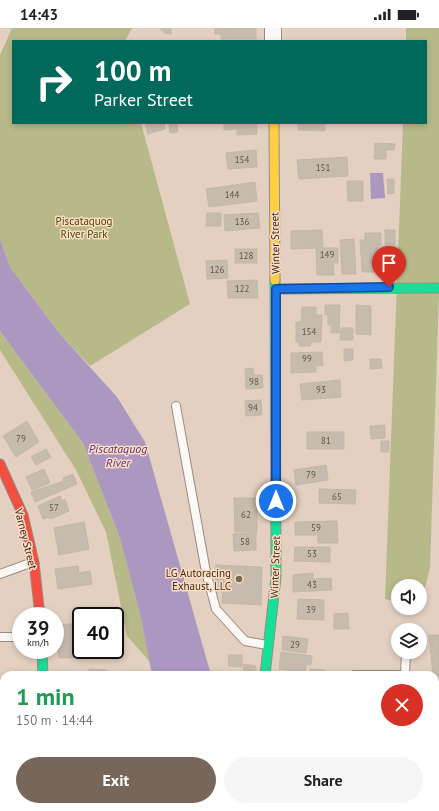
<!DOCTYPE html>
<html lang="en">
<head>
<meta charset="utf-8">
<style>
  body { margin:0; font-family:"PT Sans",sans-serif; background:#f6f6f6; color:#202124; height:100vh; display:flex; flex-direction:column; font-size:15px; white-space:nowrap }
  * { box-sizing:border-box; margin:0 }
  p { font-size:13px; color:#757577 }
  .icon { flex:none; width:22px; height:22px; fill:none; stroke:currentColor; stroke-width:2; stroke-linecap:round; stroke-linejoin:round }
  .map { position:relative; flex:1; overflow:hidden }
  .side { position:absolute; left:0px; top:643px; width:439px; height:140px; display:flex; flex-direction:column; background:#fff; border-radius:12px 12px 0 0; box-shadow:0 2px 6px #0003 }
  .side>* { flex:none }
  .hud { position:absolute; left:12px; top:12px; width:415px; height:84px; border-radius:0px; box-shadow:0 2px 6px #0003; background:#00695c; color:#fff; overflow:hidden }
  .fabs { position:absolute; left:391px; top:551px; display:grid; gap:8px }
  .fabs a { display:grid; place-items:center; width:36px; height:36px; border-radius:50%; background:#fff; box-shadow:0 2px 6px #0003; font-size:20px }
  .speed { position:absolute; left:12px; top:579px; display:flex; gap:8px; font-size:20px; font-weight:700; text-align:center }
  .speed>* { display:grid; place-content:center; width:52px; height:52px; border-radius:50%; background:#fff; box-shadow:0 2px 6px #0003; line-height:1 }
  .speed small { font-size:10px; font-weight:400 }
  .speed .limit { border:2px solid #111; border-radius:6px; background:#fff; color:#111 }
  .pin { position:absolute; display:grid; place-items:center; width:34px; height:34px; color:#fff; margin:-41px -17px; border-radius:50% 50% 50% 0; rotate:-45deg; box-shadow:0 0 4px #0007 }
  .pin .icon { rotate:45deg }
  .me { position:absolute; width:44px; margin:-22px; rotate:0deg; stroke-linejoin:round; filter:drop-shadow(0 0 3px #0008) }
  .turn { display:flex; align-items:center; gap:14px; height:84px; padding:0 16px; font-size:18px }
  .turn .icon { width:52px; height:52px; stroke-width:2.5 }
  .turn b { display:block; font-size:28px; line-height:34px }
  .round { display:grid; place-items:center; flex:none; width:42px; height:42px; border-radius:21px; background:#f6f6f6 }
  .head { display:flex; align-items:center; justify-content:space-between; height:68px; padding:0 16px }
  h1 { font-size:24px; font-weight:600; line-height:30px; color:#1e9e55 }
  .primary-button { display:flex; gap:8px; margin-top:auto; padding:8px 16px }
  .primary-button a { flex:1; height:46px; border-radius:24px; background:#76675a; color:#fff; font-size:16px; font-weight:600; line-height:46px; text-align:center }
  .primary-button a+a { background:#f6f6f6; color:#202124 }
  .status { display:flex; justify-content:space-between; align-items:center; height:28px; padding:0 20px; background:#fff; direction:ltr }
  .status svg { height:11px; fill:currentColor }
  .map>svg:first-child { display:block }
</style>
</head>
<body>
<div class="status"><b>14:43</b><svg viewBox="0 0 49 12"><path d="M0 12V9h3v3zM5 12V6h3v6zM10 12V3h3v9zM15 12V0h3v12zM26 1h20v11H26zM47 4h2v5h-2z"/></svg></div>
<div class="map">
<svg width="439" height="783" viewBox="0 0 439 783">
  <rect width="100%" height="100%" fill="#e3d0c1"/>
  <g fill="#b8b989">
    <path d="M12,0H132L125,13H13V95H141L190,276L90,338L59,305L10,239L0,211V27Z"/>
    <path d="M406,0H439V264L430,540L420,579V558H398V574L385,571L403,95H426V13H406Z"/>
    <path d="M0,303L83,415L120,510L141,590L150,634L127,608L106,504L76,442L0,322Z"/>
  </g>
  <g fill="#ac97c1">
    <path d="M370,145H383L385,170L371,171Z"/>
    <path d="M0,211L10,239L59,305L117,369L145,414L211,647H152L141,590L120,510L83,415L0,303Z"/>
    <path d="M160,779H216L215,783H159Z"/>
  </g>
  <g fill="#c7bbae" stroke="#c4b7a9">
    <path d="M161,0H171V6L164,5V3L161,2Z"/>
    <path d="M215,0H256V11H221V6H215Z"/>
    <path d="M145,95H164L165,101L148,106Z"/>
    <path d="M177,95L178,104L170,105L169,96Z"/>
    <path d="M224,95H257V106L237,107V101L224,102Z"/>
    <path d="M298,95H325V103L298,102Z"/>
    <path d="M375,115L395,116L394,122H386V131H374Z"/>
    <path d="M256,122L257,139L228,141L226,125Z"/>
    <path d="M347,129L348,148L299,151L297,132Z"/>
    <path d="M387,151H394V165L388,166Z"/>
    <path d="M347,153H363V173H348Z"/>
    <path d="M255,154L257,173L209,179L206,161Z"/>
    <path d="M207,185H221V198H206Z"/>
    <path d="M258,185L260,200L225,203L224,187Z"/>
    <path d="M322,202L323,220L291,221V203Z"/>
    <rect x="385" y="202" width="10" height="14"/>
    <path d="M365,205H381V217H378V244H362L360,212H365Z"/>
    <path d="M354,211L356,246H342L340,212Z"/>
    <path d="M316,220H338V235H333L334,247H317Z"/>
    <rect x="235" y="221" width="22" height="14"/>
    <path d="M227,232L228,250L207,251L206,233Z"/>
    <path d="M257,252L258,270H228L227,253Z"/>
    <path d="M325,277H340L339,305H331V297H328V287H325Z"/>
    <path d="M356,277L371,278V307L356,306Z"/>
    <path d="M302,279H316V287H322L321,314H311L310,318H299V314H296V294H301Z"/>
    <path d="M341,300H353V312H340Z"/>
    <path d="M344,321H353V332L344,333Z"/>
    <path d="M322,324L323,338H316V344L291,345V325Z"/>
    <path d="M370,331H381L382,340L370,341Z"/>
    <path d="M253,340L254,347H262L263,360L246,361L245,341Z"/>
    <path d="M340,352L341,369L302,372L300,356Z"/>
    <path d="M261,372L262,387L246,388L245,373Z"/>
    <path d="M27,393L39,414L16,429L3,408Z"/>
    <path d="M385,397V410L371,411L370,398Z"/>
    <rect x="307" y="404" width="37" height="17"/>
    <rect x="381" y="413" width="8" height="11"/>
    <path d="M46,421L51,429L36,437L31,429Z"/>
    <path d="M326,437L328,452L296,457L294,442Z"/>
    <path d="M44,441L50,455L32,462L26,449Z"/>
    <path d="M73,446L77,456L35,474L31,464L64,453L63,450Z"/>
    <path d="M319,461L356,462L355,476L319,475Z"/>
    <path d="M60,468L62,473L65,471L69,483L50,491L49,489L43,491L38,478Z"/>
    <path d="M234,470H257V504H235Z"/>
    <path d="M337,493L338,515H318V507H295V494Z"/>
    <path d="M84,494L89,521L59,527L54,500Z"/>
    <path d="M256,505V522L234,523L233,506Z"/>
    <path d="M295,519H330V534L294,533Z"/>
    <path d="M216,537L262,539L261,577L222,575L223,564H215Z"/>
    <path d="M78,538L79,545L90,543L92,556L58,561L55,541Z"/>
    <path d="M313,545V551L331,550L332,562L293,564V547Z"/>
    <path d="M298,571L324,572V592L297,591Z"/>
    <path d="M348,585L349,601H334V586Z"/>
    <path d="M81,595V622H89L90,629L59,630L57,597Z"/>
    <path d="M429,607H439V671H435V647H433Z"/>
    <path d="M283,608L308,611L306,625L282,622Z"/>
    <path d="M281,624L312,628L311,637L306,636L305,644L279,641Z"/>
    <path d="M229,627H242V639L228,638Z"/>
    <path d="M244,636L256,638V647H243Z"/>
    <path d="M89,641L107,642V647H89Z"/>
    <path d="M310,641L325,642L324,647H310Z"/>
    <path d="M435,694L439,695V723H435Z"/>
    <path d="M220,779H268L267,783H219Z"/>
  </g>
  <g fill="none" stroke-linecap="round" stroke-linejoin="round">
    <g stroke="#9a8c81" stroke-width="10">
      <g id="lane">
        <path d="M176,378L206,544L216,581L245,613L267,617"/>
        <path d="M0,546L33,534"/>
        <path d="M0,609H21"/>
        <path d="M354,647H405"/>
        <path d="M405,647L406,624"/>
        <path d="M42,783L45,779"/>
        <path d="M344,783L345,779"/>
      </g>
    </g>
    <g stroke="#9a8c81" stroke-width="18">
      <g id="street">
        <path d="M273,0V13"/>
        <path d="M14,783L15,779"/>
        <path d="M283,783V779"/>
      </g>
    </g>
    <g stroke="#9a8c81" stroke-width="11">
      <g id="fast">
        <path d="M276,261L439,260"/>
        <path d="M42,622L43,647"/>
        <path d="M265,647L276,549L275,252"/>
        <path d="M435,758H439"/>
      </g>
    </g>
    <g stroke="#9a8c81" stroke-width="11">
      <path id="slow" d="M274,95L275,252"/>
    </g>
    <g stroke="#9a8c81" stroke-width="11">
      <g id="jam">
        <path d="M0,436L23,487L34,534L40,588"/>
        <path d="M0,736H4"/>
      </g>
    </g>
    <use href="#lane" stroke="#fbf8f6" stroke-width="8"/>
    <use href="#street" stroke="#fbf8f6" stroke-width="16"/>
    <use href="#fast" stroke="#16e098" stroke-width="9"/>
    <use href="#slow" stroke="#ffcf43" stroke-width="9"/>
    <use href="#jam" stroke="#f24e42" stroke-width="9"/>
  </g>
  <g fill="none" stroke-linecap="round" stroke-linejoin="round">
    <g stroke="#114b97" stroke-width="10">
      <path id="route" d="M276,473V261L389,259"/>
    </g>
    <use href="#route" stroke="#1a73e8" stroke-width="7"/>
  </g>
  <circle fill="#76675a" stroke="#ffdbc0" stroke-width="1.5" cx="239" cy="551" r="4"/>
  <g text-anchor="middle" stroke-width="3" stroke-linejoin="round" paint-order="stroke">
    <g font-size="9" fill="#605448">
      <text x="242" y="135">154</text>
      <text x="323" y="143">151</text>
      <text x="232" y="170">144</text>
      <text x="242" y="197">136</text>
      <text x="327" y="230">149</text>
      <text x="246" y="231">128</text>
      <text x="217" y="245">126</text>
      <text x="242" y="264">122</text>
      <text x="309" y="307">154</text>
      <text x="307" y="334">99</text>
      <text x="254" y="357">98</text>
      <text x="321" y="365">93</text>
      <text x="253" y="383">94</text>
      <text x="21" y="414">79</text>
      <text x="326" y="416">81</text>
      <text x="311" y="450">79</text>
      <text x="337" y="472">65</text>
      <text x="54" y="483">57</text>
      <text x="246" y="490">62</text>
      <text x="316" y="503">59</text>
      <text x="245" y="517">58</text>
      <text x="312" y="529">53</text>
      <text x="312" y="560">43</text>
      <text x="311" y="585">39</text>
      <text x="295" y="620">29</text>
    </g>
    <g font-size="11" fill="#424d16" stroke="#ffdbc0">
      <text x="84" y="197">Piscataquog<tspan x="84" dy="13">River Park</tspan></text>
    </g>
    <g font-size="11" fill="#3b2e23" stroke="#ffdbc0">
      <text transform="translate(275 215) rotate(-91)" y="4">Winter Street</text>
      <text transform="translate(26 511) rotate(76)" y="4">Varney Street</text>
      <text transform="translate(275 539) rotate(-88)" y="4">Winter Street</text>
    </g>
    <g font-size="11" fill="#3b2e23" stroke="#ffdbc0" text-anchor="end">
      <text x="231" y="549">LG Autoracing<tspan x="231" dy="13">Exhaust, LLC</tspan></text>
    </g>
    <g font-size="12" font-style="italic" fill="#573687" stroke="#ffdbc0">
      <text x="118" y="425">Piscataquog<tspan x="118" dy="14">River</tspan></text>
    </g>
  </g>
</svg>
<div class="fabs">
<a><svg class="icon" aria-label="sound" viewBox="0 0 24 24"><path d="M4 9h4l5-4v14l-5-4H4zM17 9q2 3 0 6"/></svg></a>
<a><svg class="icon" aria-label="layers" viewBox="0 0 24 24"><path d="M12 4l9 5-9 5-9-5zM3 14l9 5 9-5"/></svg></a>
</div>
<div class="speed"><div>39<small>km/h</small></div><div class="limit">40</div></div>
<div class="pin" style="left:389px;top:259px;background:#d93025"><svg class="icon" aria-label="arrive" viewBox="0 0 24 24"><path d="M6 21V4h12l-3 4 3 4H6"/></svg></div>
<svg class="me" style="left:276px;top:473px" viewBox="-20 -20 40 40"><circle r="17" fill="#1a73e8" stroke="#fff" stroke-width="3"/><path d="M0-11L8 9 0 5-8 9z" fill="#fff"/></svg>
<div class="hud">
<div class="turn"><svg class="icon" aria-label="right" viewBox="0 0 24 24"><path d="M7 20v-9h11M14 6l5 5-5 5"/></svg><div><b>100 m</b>Parker Street</div></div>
</div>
<section class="side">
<div class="head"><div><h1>1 min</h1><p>150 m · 14:44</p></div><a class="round" style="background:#d93025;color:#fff"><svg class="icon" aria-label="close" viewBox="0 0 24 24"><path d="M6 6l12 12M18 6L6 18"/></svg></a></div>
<div class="primary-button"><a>Exit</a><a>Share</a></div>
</section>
</div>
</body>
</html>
